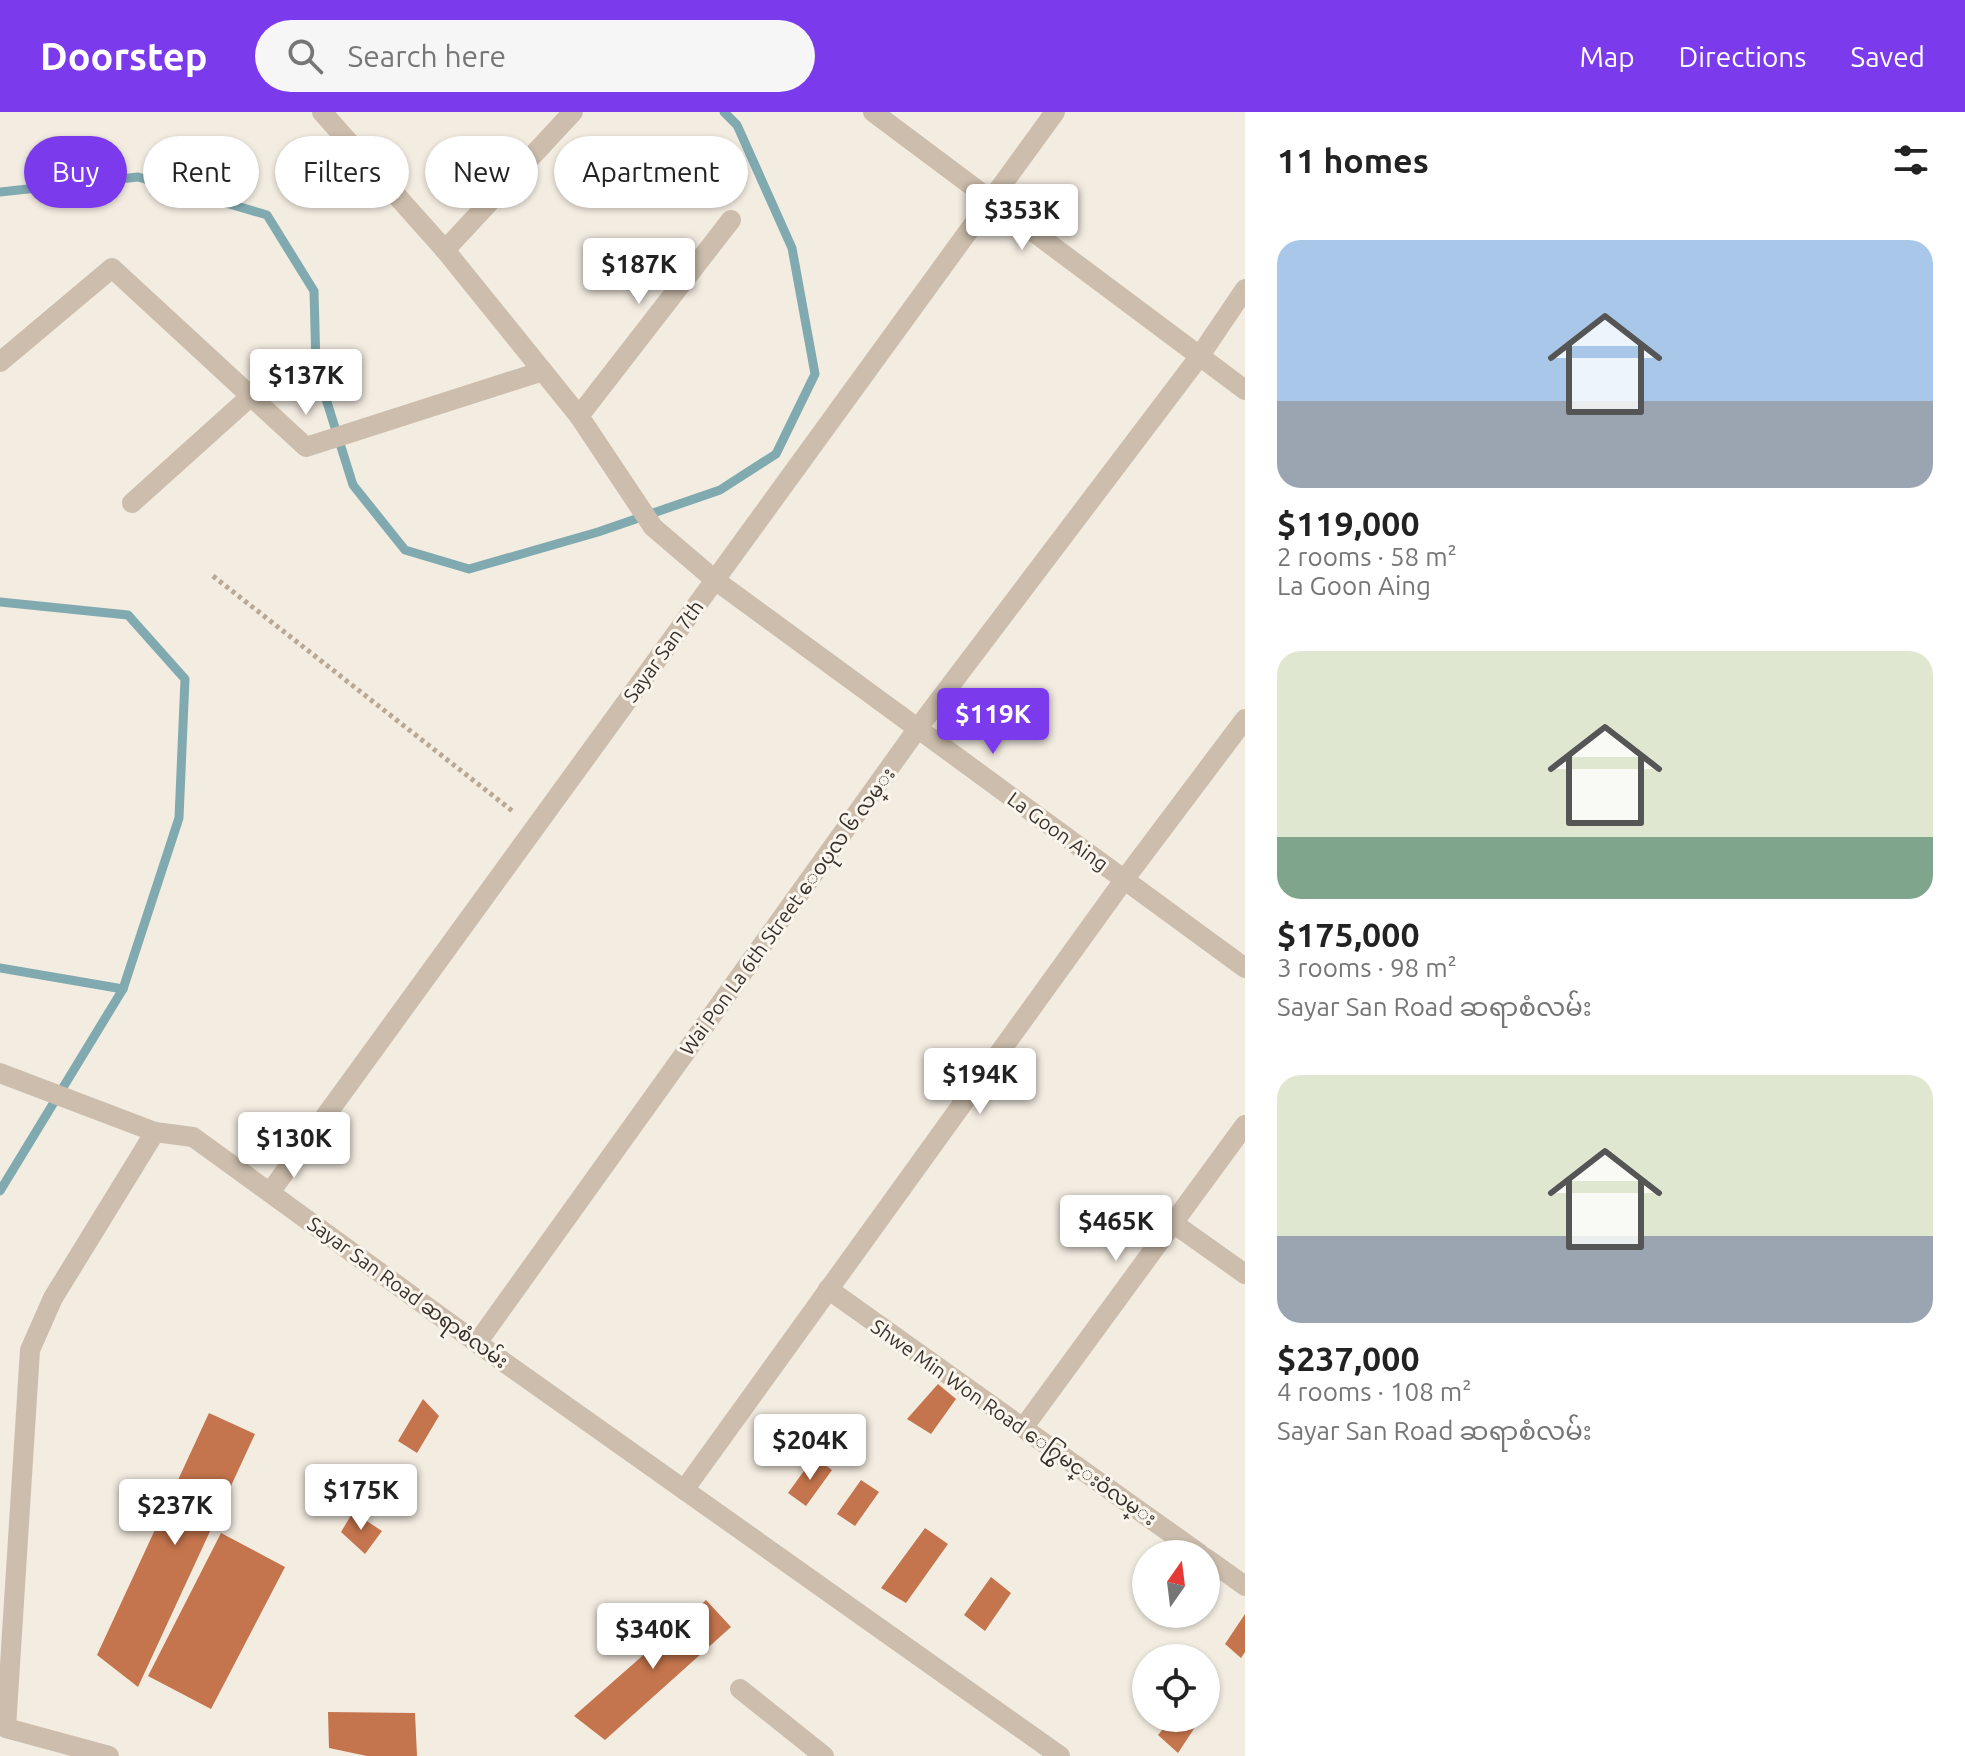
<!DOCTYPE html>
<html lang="en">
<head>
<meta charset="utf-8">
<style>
  body { margin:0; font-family:Ubuntu,"Noto Sans Myanmar",sans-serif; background:#f6f6f6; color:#222; height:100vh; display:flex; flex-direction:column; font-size:30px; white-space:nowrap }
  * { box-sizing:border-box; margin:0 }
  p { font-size:26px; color:#767676 }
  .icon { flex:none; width:44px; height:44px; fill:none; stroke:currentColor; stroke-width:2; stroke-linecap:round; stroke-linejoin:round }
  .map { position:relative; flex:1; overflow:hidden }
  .details { display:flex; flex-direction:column; background:#fff; width:720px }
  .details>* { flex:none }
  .hud { position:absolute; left:24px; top:24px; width:760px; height:72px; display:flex; gap:16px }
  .needle { width:52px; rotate:14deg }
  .buttons { position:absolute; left:1132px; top:1428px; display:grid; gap:16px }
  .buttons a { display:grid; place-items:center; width:88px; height:88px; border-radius:50%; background:#fff; box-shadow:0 2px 6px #0004; font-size:40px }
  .price { position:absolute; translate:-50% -68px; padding:0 18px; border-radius:8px; background:#fff; color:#222; font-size:26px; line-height:52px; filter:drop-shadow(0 2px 4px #0008) }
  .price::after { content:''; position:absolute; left:50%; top:48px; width:24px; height:18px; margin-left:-12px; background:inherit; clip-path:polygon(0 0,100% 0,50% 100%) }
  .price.current { background:#7c3aed; color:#fff }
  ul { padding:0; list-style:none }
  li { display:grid; align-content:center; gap:16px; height:424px; padding:0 32px }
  li span { display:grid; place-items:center; height:248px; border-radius:24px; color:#555 }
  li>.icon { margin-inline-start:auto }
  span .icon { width:144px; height:144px; fill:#fffc; stroke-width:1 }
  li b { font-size:34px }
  h2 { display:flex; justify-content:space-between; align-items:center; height:96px; padding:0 32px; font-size:34px }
  .chip { padding:0 28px; border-radius:36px; background:#fff; box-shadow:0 2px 6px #0004; font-size:28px; line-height:72px }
  .chip.current { background:#7c3aed; color:#fff }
  header { display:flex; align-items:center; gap:48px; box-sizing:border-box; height:112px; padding:0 40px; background:#7c3aed; color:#fff }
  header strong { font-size:38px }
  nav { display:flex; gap:44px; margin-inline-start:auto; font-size:28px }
  .search { width:560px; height:72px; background:#f6f6f6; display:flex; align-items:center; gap:20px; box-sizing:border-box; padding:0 28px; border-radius:44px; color:#767676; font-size:30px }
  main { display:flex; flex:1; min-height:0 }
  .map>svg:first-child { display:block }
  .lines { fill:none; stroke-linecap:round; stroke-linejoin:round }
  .stream { stroke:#80aab0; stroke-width:9 }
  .building { fill:#c5754d }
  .path { stroke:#b8a896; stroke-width:5; stroke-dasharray:4 4; stroke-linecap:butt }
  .minor { stroke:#ccbdac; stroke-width:20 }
  .labels { text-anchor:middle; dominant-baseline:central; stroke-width:6; stroke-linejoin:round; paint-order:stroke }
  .street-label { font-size:20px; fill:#3a312b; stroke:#faf6ed }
</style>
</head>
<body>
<header>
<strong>Doorstep</strong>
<div class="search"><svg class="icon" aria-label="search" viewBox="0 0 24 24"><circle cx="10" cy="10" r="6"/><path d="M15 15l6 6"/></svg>Search here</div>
<nav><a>Map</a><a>Directions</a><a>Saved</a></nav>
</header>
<main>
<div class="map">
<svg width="1245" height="1644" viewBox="0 0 1245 1644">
  <rect width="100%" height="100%" fill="#f3ece1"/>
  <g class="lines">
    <!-- stream -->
    <g class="stream">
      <polyline points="0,80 138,65 267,103 314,179 316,255 353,373 405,438 469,457 598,420 720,378 776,342 815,262 792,136 737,13 724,0"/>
      <polyline points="0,490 128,503 185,567 179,706 123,877 0,1079"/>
      <polyline points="0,856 123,877"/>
    </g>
  </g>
  <!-- building -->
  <g class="building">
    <polygon points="938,1272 956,1287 931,1322 907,1307"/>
    <polygon points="423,1287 439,1304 417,1341 398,1329"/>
    <polygon points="209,1301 255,1322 138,1575 97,1543"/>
    <polygon points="814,1345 832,1358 806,1394 788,1381"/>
    <polygon points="861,1368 879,1380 855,1414 837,1402"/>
    <polygon points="353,1400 382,1419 365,1442 341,1420"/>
    <polygon points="925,1416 948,1432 906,1491 881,1476"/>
    <polygon points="221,1421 285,1455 211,1597 148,1564"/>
    <polygon points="991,1465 1011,1481 985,1519 964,1503"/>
    <polygon points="706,1488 731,1515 605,1628 574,1604"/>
    <polygon points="1245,1502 1245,1540 1241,1546 1225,1532"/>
    <polygon points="328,1600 415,1601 417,1644 367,1644 329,1636"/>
    <polygon points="1172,1606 1201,1606 1178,1641 1158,1623"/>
  </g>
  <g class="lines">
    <!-- path -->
    <polyline class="path" points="213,464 515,701"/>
    <!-- minor -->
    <g class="minor">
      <polyline points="322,0 445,138 579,304 653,415 715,468 1245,856"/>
      <polyline points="873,0 1245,278"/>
      <polyline points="445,138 573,0"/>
      <polyline points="0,250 112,156 306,335 543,259"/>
      <polyline points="579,304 731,108"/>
      <polyline points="132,391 251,284"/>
      <polyline points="0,961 155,1020"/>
      <polyline points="271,1079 1055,0"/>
      <polyline points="1173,1111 1245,1162"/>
      <polyline points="828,1177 1200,1442"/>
      <polyline points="477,1231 918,616 1199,245 1245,177"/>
      <polyline points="1023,1316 1245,1013"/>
      <polyline points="684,1378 1124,768 1245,607"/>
      <polyline points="1206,1446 1245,1474"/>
      <polyline points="740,1577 824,1644"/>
      <polyline points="109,1644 6,1616 30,1238 53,1186 155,1020 193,1025 477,1231 1060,1644"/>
    </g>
  </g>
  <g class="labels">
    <!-- street labels -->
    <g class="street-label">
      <text transform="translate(663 539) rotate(-54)">Sayar San 7th</text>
      <text transform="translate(1058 719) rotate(36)">La Goon Aing</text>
      <text transform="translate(787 799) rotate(-54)">Wai Pon La 6th Street ေဝပုလ ၆ လမ္း</text>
      <text transform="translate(408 1180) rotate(36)">Sayar San Road ဆရာစံလမ်း</text>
      <text transform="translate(1014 1310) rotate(35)">Shwe Min Won Road ေ၇ြွမင္းဝံလမ္း</text>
    </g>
  </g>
</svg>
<div class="buttons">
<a><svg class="needle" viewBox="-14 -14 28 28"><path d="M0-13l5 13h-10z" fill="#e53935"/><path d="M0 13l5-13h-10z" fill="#767676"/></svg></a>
<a><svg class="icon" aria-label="locate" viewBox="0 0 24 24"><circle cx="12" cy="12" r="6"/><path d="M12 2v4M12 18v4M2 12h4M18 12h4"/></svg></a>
</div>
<b class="price" style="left:1022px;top:140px">$353K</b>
<b class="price" style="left:639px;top:194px">$187K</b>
<b class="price" style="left:306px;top:305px">$137K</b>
<b class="price current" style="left:993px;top:644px">$119K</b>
<b class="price" style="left:980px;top:1004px">$194K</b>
<b class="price" style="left:294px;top:1068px">$130K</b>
<b class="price" style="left:1116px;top:1151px">$465K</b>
<b class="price" style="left:810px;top:1370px">$204K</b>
<b class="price" style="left:361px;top:1420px">$175K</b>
<b class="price" style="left:175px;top:1435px">$237K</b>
<b class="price" style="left:653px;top:1559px">$340K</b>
<div class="hud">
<a class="chip current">Buy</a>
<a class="chip">Rent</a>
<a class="chip">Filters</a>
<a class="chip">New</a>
<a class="chip">Apartment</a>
</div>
</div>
<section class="details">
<h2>11 homes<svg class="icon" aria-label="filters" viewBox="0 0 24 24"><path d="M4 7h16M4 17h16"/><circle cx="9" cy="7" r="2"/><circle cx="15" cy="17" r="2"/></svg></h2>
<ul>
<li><span style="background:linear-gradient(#a9c7e8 65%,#9aa5b1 0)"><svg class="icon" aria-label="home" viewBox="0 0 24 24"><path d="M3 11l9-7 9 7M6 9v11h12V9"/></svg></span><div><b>$119,000</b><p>2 rooms · 58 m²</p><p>La Goon Aing</p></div></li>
<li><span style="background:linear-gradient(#dfe7d0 75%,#7fa58c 0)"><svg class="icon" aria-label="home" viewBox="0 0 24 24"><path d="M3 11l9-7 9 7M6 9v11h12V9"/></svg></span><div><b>$175,000</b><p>3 rooms · 98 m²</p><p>Sayar San Road ဆရာစံလမ်း</p></div></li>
<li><span style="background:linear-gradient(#dfe7d0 65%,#9aa5b1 0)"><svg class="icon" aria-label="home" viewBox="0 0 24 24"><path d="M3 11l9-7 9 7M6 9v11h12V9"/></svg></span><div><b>$237,000</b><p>4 rooms · 108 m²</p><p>Sayar San Road ဆရာစံလမ်း</p></div></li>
</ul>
</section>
</main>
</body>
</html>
